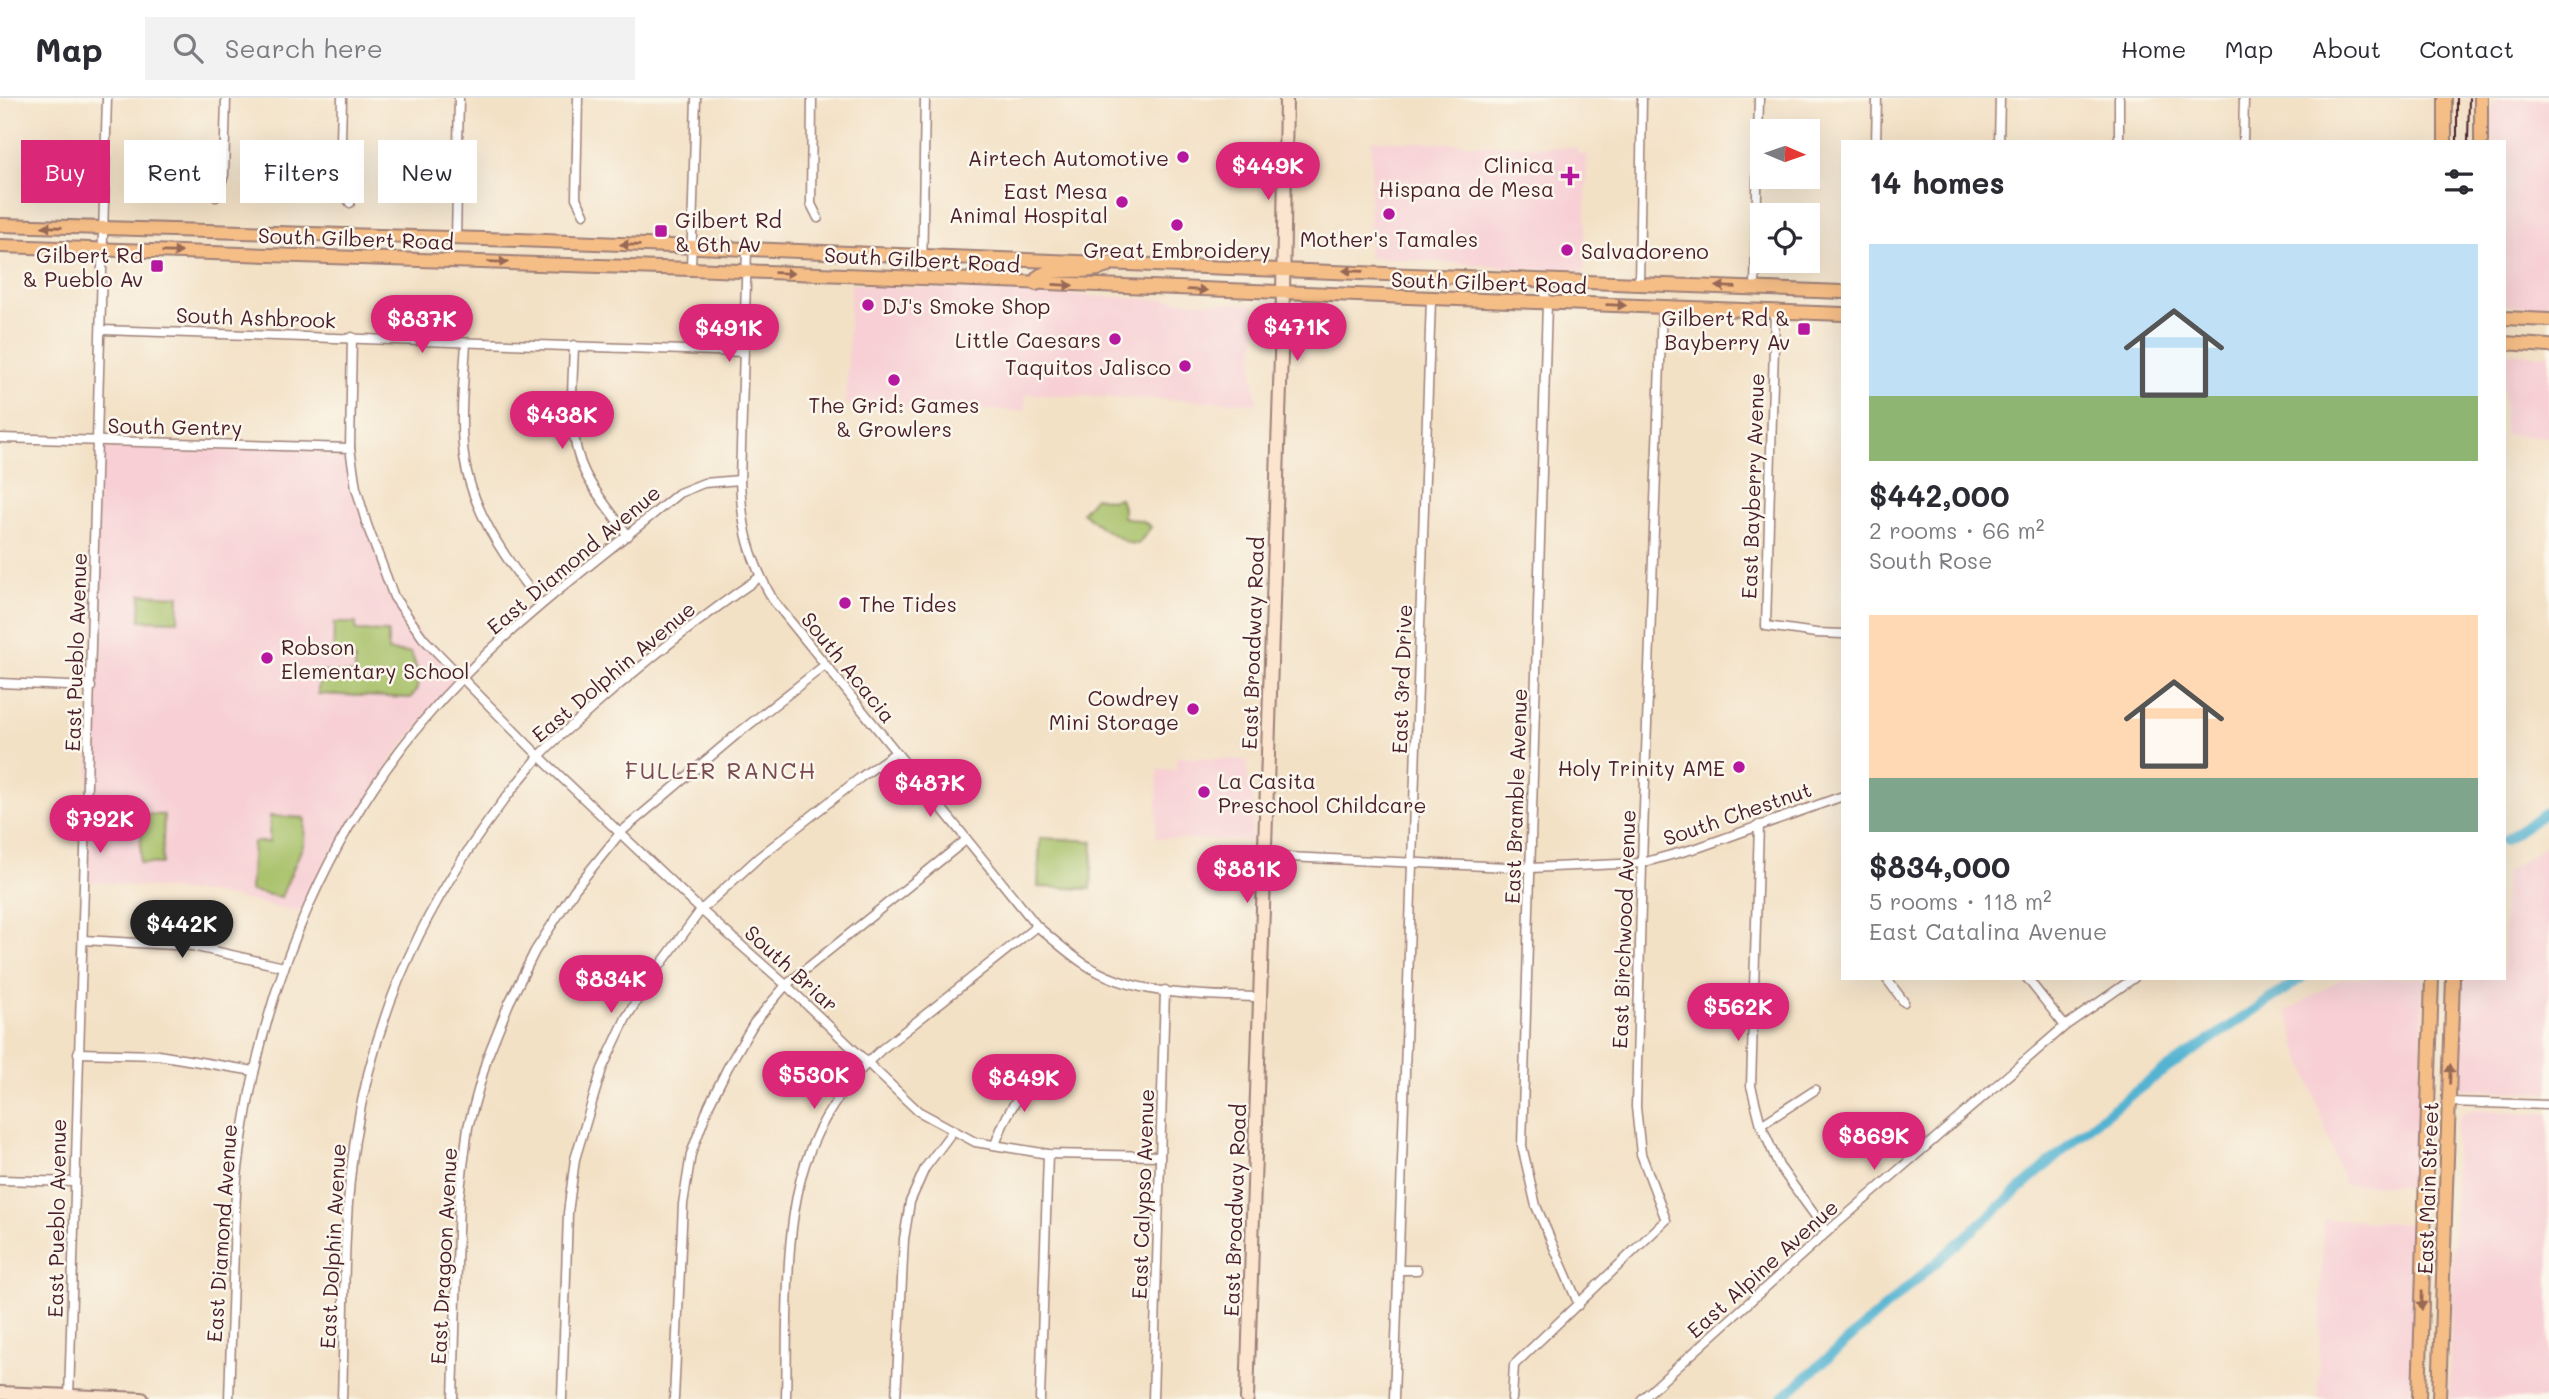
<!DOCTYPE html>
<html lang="en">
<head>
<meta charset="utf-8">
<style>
  body { margin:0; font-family:Mali,sans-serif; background:#f2f2f3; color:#2b2b33; height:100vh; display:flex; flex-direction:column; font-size:26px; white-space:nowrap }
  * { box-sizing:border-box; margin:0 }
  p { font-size:23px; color:#7c7c81 }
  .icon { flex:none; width:38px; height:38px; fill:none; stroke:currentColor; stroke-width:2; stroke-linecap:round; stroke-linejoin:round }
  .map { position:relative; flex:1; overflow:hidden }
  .side { position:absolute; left:1841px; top:42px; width:665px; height:840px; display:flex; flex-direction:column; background:#fff; border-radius:0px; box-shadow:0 7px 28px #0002 }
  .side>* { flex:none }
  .top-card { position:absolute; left:21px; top:42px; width:665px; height:63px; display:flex; gap:14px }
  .needle { width:46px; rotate:92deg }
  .tools { position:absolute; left:1750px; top:21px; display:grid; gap:14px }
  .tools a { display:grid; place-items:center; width:70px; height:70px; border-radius:0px; background:#fff; box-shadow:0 7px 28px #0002; font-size:35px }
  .price { position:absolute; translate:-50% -60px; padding:0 16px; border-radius:24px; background:#db2777; color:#fff; font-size:23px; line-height:46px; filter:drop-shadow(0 2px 4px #0008) }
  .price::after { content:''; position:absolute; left:50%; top:42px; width:21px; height:16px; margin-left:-10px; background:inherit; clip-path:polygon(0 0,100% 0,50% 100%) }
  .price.selected { background:#222; color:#fff }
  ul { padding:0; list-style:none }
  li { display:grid; align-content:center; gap:14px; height:371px; padding:0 28px }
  li span { display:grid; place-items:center; height:217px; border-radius:0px; color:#555 }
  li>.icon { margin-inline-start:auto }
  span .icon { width:126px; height:126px; fill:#fffc; stroke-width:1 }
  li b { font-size:30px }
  h2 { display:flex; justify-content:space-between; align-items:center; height:84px; padding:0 28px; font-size:30px }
  .tag { padding:0 24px; border-radius:0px; background:#fff; box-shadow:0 7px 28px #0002; font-size:24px; line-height:63px }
  .tag.selected { background:#db2777; color:#fff }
  header { display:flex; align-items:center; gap:42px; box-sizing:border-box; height:98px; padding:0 35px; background:#fff; border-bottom:2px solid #e1e1e2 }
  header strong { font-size:33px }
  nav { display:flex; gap:38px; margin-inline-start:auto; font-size:24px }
  .search { width:490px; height:63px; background:#f2f2f3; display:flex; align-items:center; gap:18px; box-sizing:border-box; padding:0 24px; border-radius:0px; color:#7c7c81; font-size:26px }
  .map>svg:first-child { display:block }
  .built { fill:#f7cfd4 }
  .green { fill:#a6c066; stroke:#787048; stroke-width:2 }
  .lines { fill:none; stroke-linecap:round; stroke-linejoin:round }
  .canal { stroke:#52b3d1; stroke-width:10 }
  .street-casing { stroke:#9e8078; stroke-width:11 }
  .secondary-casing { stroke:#9e8078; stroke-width:16 }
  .primary-casing { stroke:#9e8078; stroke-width:16 }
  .street { stroke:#fff; stroke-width:8 }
  .secondary { stroke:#fbe5cf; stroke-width:12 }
  .primary { stroke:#f6be87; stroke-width:12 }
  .tram { stroke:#4a1f2b; stroke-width:2 }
  .oneway { fill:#976754 }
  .poi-dot { fill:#b5179e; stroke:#fbf7ec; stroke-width:2.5 }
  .labels { text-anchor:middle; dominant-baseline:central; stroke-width:5; stroke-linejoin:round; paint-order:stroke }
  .poi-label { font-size:21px; fill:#4a1f2b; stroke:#fbf7ec; text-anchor:end }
  .street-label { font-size:21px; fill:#4a1f2b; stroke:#fbf7ec }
  .neighbourhood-label { font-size:23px; letter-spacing:2px; fill:#794a50; stroke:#fbf7ec }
</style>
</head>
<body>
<header>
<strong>Map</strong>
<div class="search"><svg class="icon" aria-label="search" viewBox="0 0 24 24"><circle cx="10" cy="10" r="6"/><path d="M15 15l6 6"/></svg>Search here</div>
<nav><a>Home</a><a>Map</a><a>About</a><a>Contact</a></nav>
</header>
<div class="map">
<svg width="2549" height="1301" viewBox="0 0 2549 1301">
  <rect width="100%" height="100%" fill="#fbf7ec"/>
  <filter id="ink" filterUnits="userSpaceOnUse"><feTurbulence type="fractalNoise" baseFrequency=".0143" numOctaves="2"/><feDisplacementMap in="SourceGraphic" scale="14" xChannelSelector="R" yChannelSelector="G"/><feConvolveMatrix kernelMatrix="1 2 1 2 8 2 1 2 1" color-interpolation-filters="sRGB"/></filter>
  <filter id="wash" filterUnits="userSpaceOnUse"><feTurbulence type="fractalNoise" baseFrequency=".00686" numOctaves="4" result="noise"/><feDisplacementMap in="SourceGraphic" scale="28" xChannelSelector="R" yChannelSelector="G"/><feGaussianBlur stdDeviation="1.57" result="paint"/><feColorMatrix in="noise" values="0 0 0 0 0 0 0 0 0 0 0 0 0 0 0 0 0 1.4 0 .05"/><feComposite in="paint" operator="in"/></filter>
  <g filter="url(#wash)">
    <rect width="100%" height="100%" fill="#f3e1c6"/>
    <!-- built -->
    <g class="built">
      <polygon points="2496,0 2549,0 2549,211 2504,207 2504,44 2492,44 2492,7 2496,4"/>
      <polygon points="1372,42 1577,50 1578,56 1587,56 1584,175 1368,159"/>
      <polygon points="851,186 1252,206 1259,211 1261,217 1254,250 1253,278 1257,305 1026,296 1025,313 846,307"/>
      <polygon points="2504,255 2549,257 2549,339 2504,337"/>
      <polygon points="99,344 350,350 356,390 394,499 423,540 462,580 395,656 304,815 216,796 85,783"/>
      <polygon points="1176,659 1247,662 1248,685 1253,703 1251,743 1156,740 1158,671 1176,672"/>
      <polygon points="2549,746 2549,995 2460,991 2463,880 2504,880 2504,775"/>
      <polygon points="2343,880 2424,880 2418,1089 2344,1086 2286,914"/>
      <polygon points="2470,1012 2549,1016 2549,1301 2449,1301 2456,1030 2460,1016"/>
      <polygon points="2323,1121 2416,1126 2411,1301 2318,1301"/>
    </g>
    <!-- green -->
    <g class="green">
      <polygon points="1095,399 1109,402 1120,400 1123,410 1123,419 1143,423 1151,429 1138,446 1128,445 1102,430 1082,414"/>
      <polygon points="141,496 179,498 178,523 140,522"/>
      <path d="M334 525H356V533L388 534V553L411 555C417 569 424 589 410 600L318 596 319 574 355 576V562L333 561Z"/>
      <polygon points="142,716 164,717 162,766 140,765"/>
      <polygon points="270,718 305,720 304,745 281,799 250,793 253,744 269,744"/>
      <polygon points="1040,740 1093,743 1091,791 1038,789"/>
    </g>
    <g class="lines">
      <!-- canal -->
      <g class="canal">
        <polyline points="2504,743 2549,712"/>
        <polyline points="1781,1301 2098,1022 2159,976 2302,880"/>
      </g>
    </g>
  </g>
  <g filter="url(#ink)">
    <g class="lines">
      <!-- street casing -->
      <g class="street-casing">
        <g id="street">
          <polyline points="342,0 340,88 350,105"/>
          <polyline points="578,0 576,100 584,116"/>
          <polyline points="812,0 811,106 818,120"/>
          <polyline points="1876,44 1877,0"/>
          <polyline points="1999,44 2000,0"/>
          <polyline points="2119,44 2119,0"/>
          <polyline points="2243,44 2244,0"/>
          <polyline points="216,99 224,77 226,0"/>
          <polyline points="456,140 459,0"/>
          <path d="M747 151 740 382C742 430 749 460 773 502L1037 828C1052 841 1067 854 1083 865 1133 899 1202 897 1260 899"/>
          <polyline points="691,171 696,0"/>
          <polyline points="922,180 925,0"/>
          <polyline points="1542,181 1547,205 1522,1048 1536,1108 1579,1207"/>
          <polyline points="1639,186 1642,0"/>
          <polyline points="1755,190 1759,0"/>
          <polyline points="1775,214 1766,528 1816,535 1843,536"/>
          <polyline points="102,232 744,254"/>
          <polyline points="352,239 350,350 356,390 367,427 394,499 423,540 462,580 539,658 701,812 786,887 918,1013 975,1044 1048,1056 1160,1058"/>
          <path d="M466 245C464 279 460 314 463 348 467 407 505 461 541 506"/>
          <path d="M574 247C573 288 566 336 585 375 596 397 614 417 628 438"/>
          <polyline points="0,340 350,350"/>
          <polyline points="0,585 91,589"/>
          <polyline points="1759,727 1751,988 1761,1027 1779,1068 1827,1134"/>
          <polyline points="1265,758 1530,770 1642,765 1700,749 1843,698"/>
          <polyline points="83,842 192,848 284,869"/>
          <polyline points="1886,880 1904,904"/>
          <polyline points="2027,880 2065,928"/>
          <polyline points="78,955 158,957 254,973"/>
          <polyline points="2449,1004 2549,1007"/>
          <polyline points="1761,1027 1815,992"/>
          <path d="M995 1047C1005 1018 1016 1000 1037 976"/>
          <polyline points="0,1082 75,1084"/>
          <polyline points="1399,1172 1417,1172"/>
          <polyline points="69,1301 107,0"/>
          <path d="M229 1301C231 1251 232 1201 234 1151 235 1125 235 1097 238 1071 259 888 333 711 463 579 529 511 606 456 679 395L704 385 740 382"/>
          <path d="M342 1301C345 1215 342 1127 355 1042 377 894 442 773 538 660 552 643 572 628 589 613 643 565 700 520 760 479"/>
          <polyline points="453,1301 459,1100 468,1029 487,960 509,905 535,853 575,791 621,734 736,637 825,567"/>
          <polyline points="562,1301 568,1115 575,1061 602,971 626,920 653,877 701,812 758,760 861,679 895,655"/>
          <polyline points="674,1301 683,1106 691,1056 709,1007 728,969 754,925 786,887 966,742"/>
          <path d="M786 1301C788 1227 783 1136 805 1066 819 1022 848 981 882 951L1037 828"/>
          <polyline points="896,1301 904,1141 910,1104 925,1070 952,1034"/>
          <polyline points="1040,1301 1048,1056"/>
          <polyline points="1153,1301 1165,892"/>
          <polyline points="1394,1301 1431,201"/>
          <polyline points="1512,1301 1514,1267 1666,1122 1641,1056 1636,1009 1642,765 1662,209"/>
          <polyline points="1642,1301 1827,1134 2065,928 2134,880"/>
        </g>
      </g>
      <!-- secondary casing -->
      <g class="secondary-casing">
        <g id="secondary">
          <polyline points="0,1295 142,1301"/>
          <polyline points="1247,1301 1283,196 1286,0"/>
        </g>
      </g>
      <!-- primary casing -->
      <g class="primary-casing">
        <g id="primary">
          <polyline points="2445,44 2445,0"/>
          <polyline points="2481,44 2481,0"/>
          <path d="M0 127C173 133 346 136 519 142 960 158 1401 177 1843 194"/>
          <polyline points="0,148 691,171 1843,216"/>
          <polyline points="972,179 1003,172 1009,162"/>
          <path d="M1036 186 1038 179C1053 167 1086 178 1107 168"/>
          <polyline points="2504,220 2549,222"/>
          <polyline points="2504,245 2549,248"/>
          <polyline points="2419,1301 2432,880"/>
          <polyline points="2439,1301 2453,880"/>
        </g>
      </g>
      <!-- street -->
      <use href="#street" class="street"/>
      <!-- secondary -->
      <use href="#secondary" class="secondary"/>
      <!-- primary -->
      <use href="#primary" class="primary"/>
      <!-- tram -->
      <g class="tram">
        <polyline points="2457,0 2457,44"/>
        <polyline points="2468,44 2469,0"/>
      </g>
    </g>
    <!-- one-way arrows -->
    <defs><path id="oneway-solid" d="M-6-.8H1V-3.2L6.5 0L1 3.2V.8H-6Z" transform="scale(1.75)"/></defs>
    <g class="oneway">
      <use href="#oneway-solid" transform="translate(52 129) rotate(-178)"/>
      <use href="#oneway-solid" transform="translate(630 147) rotate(-178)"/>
      <use href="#oneway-solid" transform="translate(172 154) rotate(1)"/>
      <use href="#oneway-solid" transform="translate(498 164) rotate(2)"/>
      <use href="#oneway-solid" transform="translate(1353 173) rotate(-178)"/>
      <use href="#oneway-solid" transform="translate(784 175) rotate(2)"/>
      <use href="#oneway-solid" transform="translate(1063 187) rotate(3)"/>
      <use href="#oneway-solid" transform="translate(1726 189) rotate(-178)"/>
      <use href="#oneway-solid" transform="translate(1197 192) rotate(2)"/>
      <use href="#oneway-solid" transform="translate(1616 207) rotate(2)"/>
      <use href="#oneway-solid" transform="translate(2450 976) rotate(-88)"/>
      <use href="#oneway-solid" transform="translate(2422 1202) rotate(91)"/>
    </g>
  </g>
  <!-- markers -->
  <g class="poi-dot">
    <circle cx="1183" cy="59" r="7"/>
    <path d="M1566.5 67.5h7v7h7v7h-7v7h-7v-7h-7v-7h7z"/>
    <circle cx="1122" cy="104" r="7"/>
    <circle cx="1389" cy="116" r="7"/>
    <circle cx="1177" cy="127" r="7"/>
    <rect x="654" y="126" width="14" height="14" rx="3.5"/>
    <circle cx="1567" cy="152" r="7"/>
    <rect x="150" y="161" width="14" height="14" rx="3.5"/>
    <circle cx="868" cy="207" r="7"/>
    <rect x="1797" y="224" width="14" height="14" rx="3.5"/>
    <circle cx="1115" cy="241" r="7"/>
    <circle cx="1185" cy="268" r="7"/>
    <circle cx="894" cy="282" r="7"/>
    <circle cx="845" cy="505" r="7"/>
    <circle cx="267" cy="560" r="7"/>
    <circle cx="1193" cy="611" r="7"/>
    <circle cx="1739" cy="669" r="7"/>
    <circle cx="1204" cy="694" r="7"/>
  </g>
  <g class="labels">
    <!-- poi labels -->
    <g class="poi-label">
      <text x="1169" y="59">Airtech Automotive</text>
      <text x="1554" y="66">Clinica<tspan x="1554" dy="24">Hispana de Mesa</tspan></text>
      <text x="1108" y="92">East Mesa<tspan x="1108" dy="24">Animal Hospital</tspan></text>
      <text x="675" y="121" text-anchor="start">Gilbert Rd<tspan x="675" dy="24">&amp; 6th Av</tspan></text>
      <text x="1389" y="140" text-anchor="middle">Mother's Tamales</text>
      <text x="1177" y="151" text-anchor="middle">Great Embroidery</text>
      <text x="1581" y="152" text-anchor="start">Salvadoreno</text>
      <text x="143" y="156">Gilbert Rd<tspan x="143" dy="24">&amp; Pueblo Av</tspan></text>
      <text x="882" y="207" text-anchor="start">DJ's Smoke Shop</text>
      <text x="1790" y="219">Gilbert Rd &amp;<tspan x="1790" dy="24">Bayberry Av</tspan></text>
      <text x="1101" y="241">Little Caesars</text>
      <text x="1171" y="268">Taquitos Jalisco</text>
      <text x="894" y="306" text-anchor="middle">The Grid: Games<tspan x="894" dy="24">&amp; Growlers</tspan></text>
      <text x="859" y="505" text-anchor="start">The Tides</text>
      <text x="281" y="548" text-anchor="start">Robson<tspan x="281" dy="24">Elementary School</tspan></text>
      <text x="1179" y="599">Cowdrey<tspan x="1179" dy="24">Mini Storage</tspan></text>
      <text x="1725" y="669">Holy Trinity AME</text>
      <text x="1218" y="682" text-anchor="start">La Casita<tspan x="1218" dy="24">Preschool Childcare</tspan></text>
    </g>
    <!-- street labels -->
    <g class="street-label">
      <text transform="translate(356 140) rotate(2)">South Gilbert Road</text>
      <text transform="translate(922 161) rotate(3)">South Gilbert Road</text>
      <text transform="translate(1489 184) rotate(2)">South Gilbert Road</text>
      <text transform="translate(256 219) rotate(2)">South Ashbrook</text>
      <text transform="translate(175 328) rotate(1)">South Gentry</text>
      <text transform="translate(1752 388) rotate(-88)">East Bayberry Avenue</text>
      <text transform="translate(573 461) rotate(-40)">East Diamond Avenue</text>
      <text transform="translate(1252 545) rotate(-88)">East Broadway Road</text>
      <text transform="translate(75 554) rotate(-88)">East Pueblo Avenue</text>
      <text transform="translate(849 569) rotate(51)">South Acacia</text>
      <text transform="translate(613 573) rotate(-40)">East Dolphin Avenue</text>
      <text transform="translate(1401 581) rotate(-88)">East 3rd Drive</text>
      <text transform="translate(1515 698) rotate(-88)">East Bramble Avenue</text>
      <text transform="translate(1737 715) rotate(-19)">South Chestnut</text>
      <text transform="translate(1623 831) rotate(-88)">East Birchwood Avenue</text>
      <text transform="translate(792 870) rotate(42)">South Briar</text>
      <text transform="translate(2427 1090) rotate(-88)">East Main Street</text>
      <text transform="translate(1142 1096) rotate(-88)">East Calypso Avenue</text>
      <text transform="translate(1234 1112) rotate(-88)">East Broadway Road</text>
      <text transform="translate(56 1120) rotate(-89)">East Pueblo Avenue</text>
      <text transform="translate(221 1135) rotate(-86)">East Diamond Avenue</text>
      <text transform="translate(332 1148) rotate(-87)">East Dolphin Avenue</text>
      <text transform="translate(443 1158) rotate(-87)">East Dragoon Avenue</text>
      <text transform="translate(1762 1170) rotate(-42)">East Alpine Avenue</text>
    </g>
    <!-- neighbourhood labels -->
    <g class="neighbourhood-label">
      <text x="721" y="672">FULLER RANCH</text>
    </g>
  </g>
</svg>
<div class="tools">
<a><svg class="needle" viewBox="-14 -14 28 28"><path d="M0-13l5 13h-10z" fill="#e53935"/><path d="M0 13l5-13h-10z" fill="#7c7c81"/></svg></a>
<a><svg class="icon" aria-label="locate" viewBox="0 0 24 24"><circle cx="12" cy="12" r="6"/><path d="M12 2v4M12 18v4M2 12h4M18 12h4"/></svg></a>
</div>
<b class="price" style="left:1268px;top:104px">$449K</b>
<b class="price" style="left:422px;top:257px">$837K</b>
<b class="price" style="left:1297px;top:265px">$471K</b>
<b class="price" style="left:729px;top:266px">$491K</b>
<b class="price" style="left:562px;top:353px">$438K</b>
<b class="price" style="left:930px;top:721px">$487K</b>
<b class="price" style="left:100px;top:757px">$792K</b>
<b class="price" style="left:1247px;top:807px">$881K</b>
<b class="price selected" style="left:182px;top:862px">$442K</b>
<b class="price" style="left:611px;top:917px">$834K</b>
<b class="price" style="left:1738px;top:945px">$562K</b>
<b class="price" style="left:814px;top:1013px">$530K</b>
<b class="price" style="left:1024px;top:1016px">$849K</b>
<b class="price" style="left:1874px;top:1074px">$869K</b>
<div class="top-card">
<a class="tag selected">Buy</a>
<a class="tag">Rent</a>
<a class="tag">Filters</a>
<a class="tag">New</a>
</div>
<section class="side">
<h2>14 homes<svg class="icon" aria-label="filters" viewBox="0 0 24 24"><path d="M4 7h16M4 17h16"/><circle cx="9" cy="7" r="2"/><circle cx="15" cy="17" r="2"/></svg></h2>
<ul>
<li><span style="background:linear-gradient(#bfe0f5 70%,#8fb573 0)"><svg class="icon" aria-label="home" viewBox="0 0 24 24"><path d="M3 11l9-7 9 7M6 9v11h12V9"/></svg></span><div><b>$442,000</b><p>2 rooms · 66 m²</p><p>South Rose</p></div></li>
<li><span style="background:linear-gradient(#ffd9b3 75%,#7fa58c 0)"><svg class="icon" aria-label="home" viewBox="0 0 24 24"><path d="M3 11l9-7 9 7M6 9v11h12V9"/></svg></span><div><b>$834,000</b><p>5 rooms · 118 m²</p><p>East Catalina Avenue</p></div></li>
</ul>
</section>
</div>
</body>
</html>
